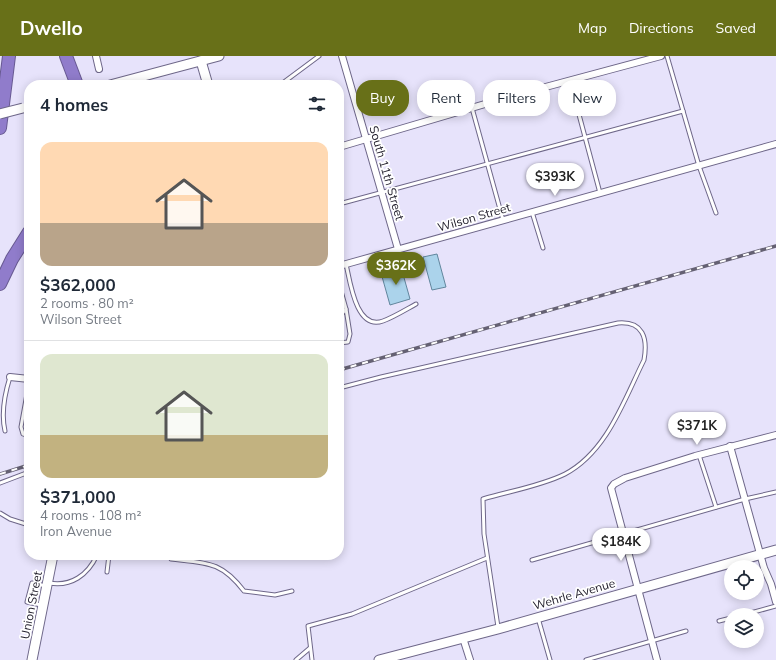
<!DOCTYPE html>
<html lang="en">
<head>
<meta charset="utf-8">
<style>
  body { margin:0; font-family:Mulish,sans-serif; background:#f2f2f3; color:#1f2937; height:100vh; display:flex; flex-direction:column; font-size:15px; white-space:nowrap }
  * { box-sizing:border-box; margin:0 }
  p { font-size:13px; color:#747a83 }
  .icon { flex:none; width:22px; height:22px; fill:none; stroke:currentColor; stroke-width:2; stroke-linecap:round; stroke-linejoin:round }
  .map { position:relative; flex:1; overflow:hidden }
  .drawer { position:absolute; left:24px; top:24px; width:320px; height:480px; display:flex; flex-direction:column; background:#fff; border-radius:16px; box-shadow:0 2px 10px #0003 }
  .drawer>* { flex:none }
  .hud { position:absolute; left:356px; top:24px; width:360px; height:36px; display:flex; gap:8px }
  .controls { position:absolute; left:724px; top:504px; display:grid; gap:8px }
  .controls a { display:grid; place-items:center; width:40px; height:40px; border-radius:50%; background:#fff; box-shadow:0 2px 10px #0003; font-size:20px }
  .price { position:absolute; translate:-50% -34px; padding:0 9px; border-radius:14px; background:#fff; color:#222; font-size:13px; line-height:26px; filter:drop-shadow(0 1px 2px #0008) }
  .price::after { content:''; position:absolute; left:50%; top:24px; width:12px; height:9px; margin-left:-6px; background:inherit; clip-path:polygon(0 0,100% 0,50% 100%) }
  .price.active { background:#687018; color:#fff }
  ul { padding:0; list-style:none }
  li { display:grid; align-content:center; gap:8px; height:212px; padding:0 16px }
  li+li { border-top:1px solid #e0e1e3 }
  li span { display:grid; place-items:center; height:124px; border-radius:12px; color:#555 }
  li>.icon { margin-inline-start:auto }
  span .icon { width:72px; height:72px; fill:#fffc; stroke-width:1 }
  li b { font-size:17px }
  h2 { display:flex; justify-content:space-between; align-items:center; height:48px; padding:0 16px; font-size:17px }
  .tag { padding:0 14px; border-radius:16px; background:#fff; box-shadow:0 2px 10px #0003; font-size:14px; line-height:36px }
  .tag.active { background:#687018; color:#fff }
  header { display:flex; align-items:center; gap:24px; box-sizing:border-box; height:56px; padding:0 20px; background:#687018; color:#fff }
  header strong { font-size:19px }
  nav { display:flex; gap:22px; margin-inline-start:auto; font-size:14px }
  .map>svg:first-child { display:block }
  .building { fill:#abd3eb; stroke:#61869d }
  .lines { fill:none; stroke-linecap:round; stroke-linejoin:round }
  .lane-casing { stroke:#6e6789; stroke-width:5 }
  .street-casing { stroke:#6e6789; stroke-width:8 }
  .secondary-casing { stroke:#6e6789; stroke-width:11 }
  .highway-casing { stroke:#685a92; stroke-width:14 }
  .lane { stroke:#fff; stroke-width:3 }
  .street { stroke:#fff; stroke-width:6 }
  .secondary { stroke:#fff; stroke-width:9 }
  .highway { stroke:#907ccb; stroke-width:12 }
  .rail-casing { stroke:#656173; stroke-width:3.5 }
  .rail { stroke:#fff; stroke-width:2; stroke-dasharray:6; stroke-linecap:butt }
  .secondary-bridge-casing { stroke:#6e6789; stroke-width:11; stroke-linecap:butt }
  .secondary-bridge { stroke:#fff; stroke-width:9 }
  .labels { text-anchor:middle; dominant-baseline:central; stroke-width:3.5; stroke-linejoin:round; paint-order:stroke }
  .street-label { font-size:12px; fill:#1d1a28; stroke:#fff }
</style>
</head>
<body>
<header>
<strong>Dwello</strong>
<nav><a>Map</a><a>Directions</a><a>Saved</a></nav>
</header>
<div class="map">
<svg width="776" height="604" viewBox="0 0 776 604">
  <rect width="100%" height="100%" fill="#e7e3fb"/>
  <!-- building -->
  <g class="building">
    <polygon points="437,198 446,231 432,234 423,201"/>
    <polygon points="401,211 410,243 390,249 381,217"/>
  </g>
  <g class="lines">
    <!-- lane casing -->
    <g class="lane-casing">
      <g id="lane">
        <polyline points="667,0 699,110 716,157"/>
        <polyline points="570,25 600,137"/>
        <polyline points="280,29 319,0"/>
        <polyline points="472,52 503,164"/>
        <polyline points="339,148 683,55"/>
        <polyline points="532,156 543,192"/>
        <path d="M346 208C350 225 356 275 383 265 394 261 405 254 416 248"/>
        <polyline points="339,225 341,235 339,239"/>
        <polyline points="341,235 346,253"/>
        <polyline points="339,261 346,253 350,278 348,286 339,287"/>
        <polyline points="27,286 29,286"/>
        <polyline points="29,327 21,371 23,378 29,380"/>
        <path d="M339 332 381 321 618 267C643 265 648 282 644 304 624 344 607 396 565 418 541 430 510 435 483 443L484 478 498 571"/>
        <path d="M5 375C1 358 5 337 10 321"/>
        <polyline points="699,399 716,451"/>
        <polyline points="0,427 29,416"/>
        <polyline points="0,457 10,463 29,469"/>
        <path d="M168 499 171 503C207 507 221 505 244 535L275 539 292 535"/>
        <polyline points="532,504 745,443 776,436"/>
        <polyline points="107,516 109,499"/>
        <path d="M49 527C71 531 88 519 97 499"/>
        <polyline points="41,549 27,546 32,527 46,530"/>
        <polyline points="743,559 776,550"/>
        <polyline points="538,562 550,604"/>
        <polyline points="719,565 731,562"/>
        <polyline points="296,604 310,592"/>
        <polyline points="312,604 308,570 352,558 487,502"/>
        <polyline points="586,604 686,575"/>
      </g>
    </g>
    <!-- street casing -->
    <g class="street-casing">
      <g id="street">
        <polyline points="96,0 99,13"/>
        <polyline points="342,0 398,193"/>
        <polyline points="339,91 512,40 661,0"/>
        <polyline points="339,210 776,88"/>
        <polyline points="10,321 29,323"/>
        <polyline points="730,390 764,512 771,528 776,546"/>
        <polyline points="463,582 470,604"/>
        <polyline points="657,604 611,432 614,428 625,422 695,400 776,379"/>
      </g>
    </g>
    <!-- secondary casing -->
    <g class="secondary-casing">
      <g id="secondary">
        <polyline points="201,5 208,29"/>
        <polyline points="110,29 219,0"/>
        <polyline points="32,604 53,499"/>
        <polyline points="379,604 498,573 776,494"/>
      </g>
    </g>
    <!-- highway casing -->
    <g class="highway-casing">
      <g id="highway">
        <polyline points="66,0 77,29"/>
        <polyline points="0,72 9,0"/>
        <polyline points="0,228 12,203 29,176"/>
      </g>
    </g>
    <!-- lane -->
    <use href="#lane" class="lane"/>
    <!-- street -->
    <use href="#street" class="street"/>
    <!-- secondary -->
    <use href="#secondary" class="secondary"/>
    <!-- highway -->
    <use href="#highway" class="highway"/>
    <!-- rail casing -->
    <g class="rail-casing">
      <g id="rail">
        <polyline points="339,314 776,190"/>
        <polyline points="0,418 29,409"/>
      </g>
    </g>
    <!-- rail -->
    <use href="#rail" class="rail"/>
    <!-- secondary-bridge casing -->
    <g class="secondary-bridge-casing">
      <polyline id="secondary-bridge" points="0,58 23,52"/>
    </g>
    <!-- secondary-bridge -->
    <use href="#secondary-bridge" class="secondary-bridge"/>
  </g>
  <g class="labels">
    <!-- street labels -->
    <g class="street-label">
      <text transform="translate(387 117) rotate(74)">South 11th Street</text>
      <text transform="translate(474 161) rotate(-16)">Wilson Street</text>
      <text transform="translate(574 538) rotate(-16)">Wehrle Avenue</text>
      <text transform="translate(31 549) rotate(-79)">Union Street</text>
    </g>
  </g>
</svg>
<div class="controls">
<a><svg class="icon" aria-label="locate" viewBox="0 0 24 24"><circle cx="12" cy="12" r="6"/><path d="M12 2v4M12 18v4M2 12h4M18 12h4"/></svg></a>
<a><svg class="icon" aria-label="layers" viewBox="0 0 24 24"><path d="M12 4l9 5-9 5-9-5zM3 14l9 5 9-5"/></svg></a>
</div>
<b class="price" style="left:555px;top:141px">$393K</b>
<b class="price active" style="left:396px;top:230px">$362K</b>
<b class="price" style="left:697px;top:390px">$371K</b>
<b class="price" style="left:621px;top:506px">$184K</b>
<div class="hud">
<a class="tag active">Buy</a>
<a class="tag">Rent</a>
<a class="tag">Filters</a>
<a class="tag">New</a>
</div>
<section class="drawer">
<h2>4 homes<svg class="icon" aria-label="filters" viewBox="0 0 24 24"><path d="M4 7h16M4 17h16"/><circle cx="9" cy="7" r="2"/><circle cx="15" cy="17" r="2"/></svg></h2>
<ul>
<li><span style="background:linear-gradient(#ffd9b3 65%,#b9a48a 0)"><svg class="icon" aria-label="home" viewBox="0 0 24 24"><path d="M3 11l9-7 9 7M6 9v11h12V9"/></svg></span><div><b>$362,000</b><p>2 rooms · 80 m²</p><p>Wilson Street</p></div></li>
<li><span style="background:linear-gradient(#dfe7d0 65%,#c2b280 0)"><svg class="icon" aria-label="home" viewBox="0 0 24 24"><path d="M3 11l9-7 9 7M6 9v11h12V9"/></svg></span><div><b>$371,000</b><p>4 rooms · 108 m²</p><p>Iron Avenue</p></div></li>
</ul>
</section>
</div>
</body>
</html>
